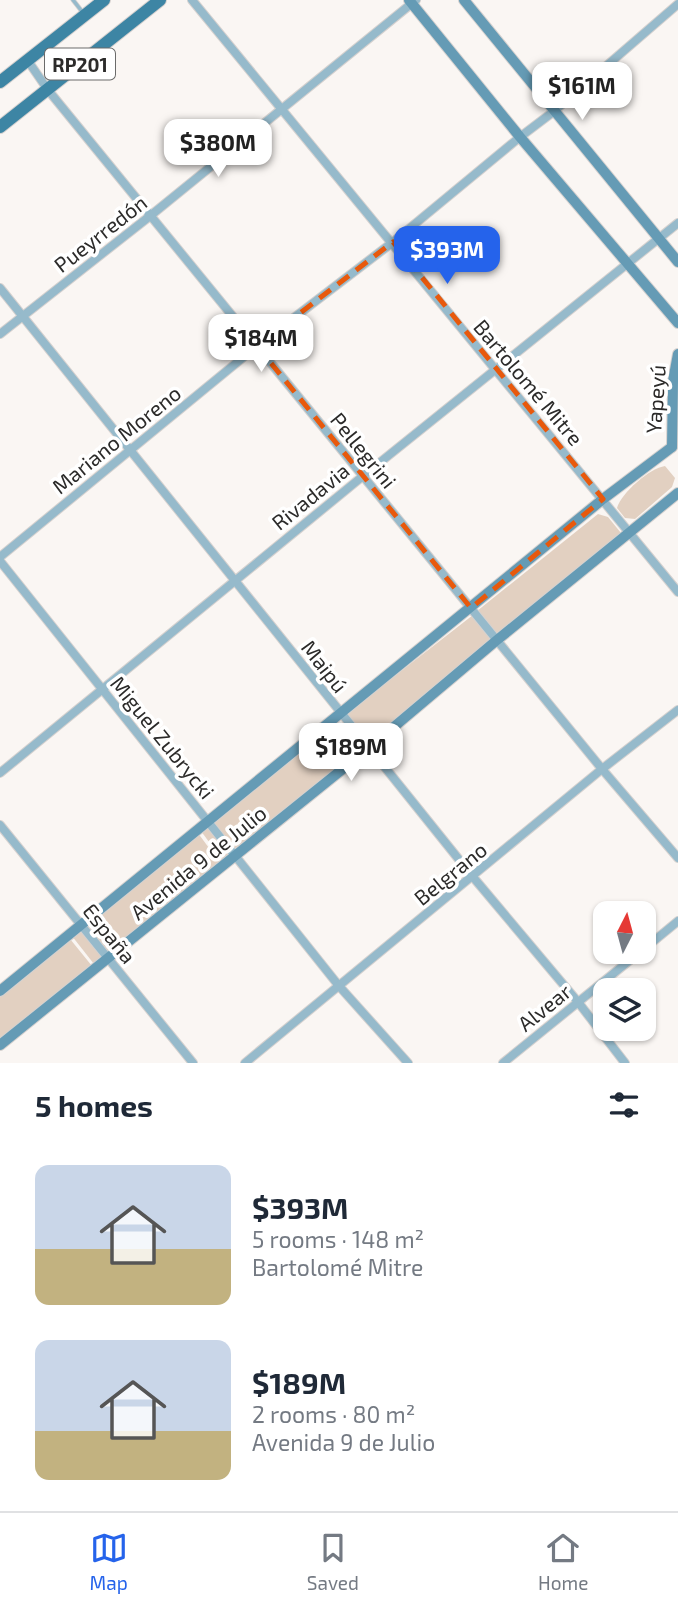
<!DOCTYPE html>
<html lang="en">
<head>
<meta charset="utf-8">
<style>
  body { margin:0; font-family:"Exo 2",sans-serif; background:#f2f2f3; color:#1f2937; height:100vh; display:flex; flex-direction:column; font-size:26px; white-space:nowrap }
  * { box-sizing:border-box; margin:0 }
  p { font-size:23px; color:#747a83 }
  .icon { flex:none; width:38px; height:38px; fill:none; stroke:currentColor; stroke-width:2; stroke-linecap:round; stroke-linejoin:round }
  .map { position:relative; height:1063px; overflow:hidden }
  .panel { display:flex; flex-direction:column; background:#fff; flex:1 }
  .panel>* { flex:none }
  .needle { width:46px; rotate:6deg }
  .fabs { position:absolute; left:593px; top:901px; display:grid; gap:14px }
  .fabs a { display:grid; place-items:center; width:63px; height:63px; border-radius:14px; background:#fff; box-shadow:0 2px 5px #0004; font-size:35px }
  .price { position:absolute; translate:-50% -60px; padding:0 16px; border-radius:14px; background:#fff; color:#222; font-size:23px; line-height:46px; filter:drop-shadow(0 2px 4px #0008) }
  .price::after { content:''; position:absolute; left:50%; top:42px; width:21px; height:16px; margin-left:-10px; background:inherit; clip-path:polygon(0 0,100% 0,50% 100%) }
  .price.current { background:#2563eb; color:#fff }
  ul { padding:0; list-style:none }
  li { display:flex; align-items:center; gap:21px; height:175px; padding:0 35px }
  li span { display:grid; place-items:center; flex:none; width:196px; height:140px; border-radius:14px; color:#555 }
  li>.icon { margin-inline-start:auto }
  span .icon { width:84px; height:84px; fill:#fffc; stroke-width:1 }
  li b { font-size:30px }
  h2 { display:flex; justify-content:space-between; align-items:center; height:84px; padding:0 35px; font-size:30px }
  .tab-bar { display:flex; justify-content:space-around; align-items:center; height:98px; border-top:2px solid #e0e1e3; background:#fff; font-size:19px; color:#747a83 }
  .tab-bar a { display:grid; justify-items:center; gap:4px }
  .tab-bar .current { color:#2563eb }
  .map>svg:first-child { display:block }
  .green { fill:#e2d0c1 }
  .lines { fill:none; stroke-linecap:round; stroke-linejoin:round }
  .lane-casing { stroke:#d5d1cf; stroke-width:5 }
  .street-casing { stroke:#d5d1cf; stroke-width:10 }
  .secondary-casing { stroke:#d5d1cf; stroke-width:12 }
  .primary-casing { stroke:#d5d1cf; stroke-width:14 }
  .lane { stroke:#96bacb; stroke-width:3.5 }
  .street { stroke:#96bacb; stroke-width:8 }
  .secondary { stroke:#659bb5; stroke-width:10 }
  .primary { stroke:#3d85a4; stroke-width:12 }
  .marked { fill:none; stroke:#e8590c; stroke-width:5; stroke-dasharray:14 9; stroke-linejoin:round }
  .labels { text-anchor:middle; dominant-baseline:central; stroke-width:7; stroke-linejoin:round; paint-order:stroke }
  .shield { fill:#fff; stroke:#6b6b6a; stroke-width:2 }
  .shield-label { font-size:19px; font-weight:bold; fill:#2c2b2a }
  .street-label { font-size:21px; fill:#2c2b2a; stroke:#fff }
</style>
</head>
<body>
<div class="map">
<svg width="678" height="1063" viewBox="0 0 678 1063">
  <rect width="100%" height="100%" fill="#faf6f3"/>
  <!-- green -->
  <g class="green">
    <path d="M665 466 675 478 672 487 635 519 625 518 617 508C621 493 650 468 665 466Z"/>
    <polygon points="598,514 608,517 621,533 616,541 499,638 477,611"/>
    <polygon points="473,615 494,642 372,744 346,714"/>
    <polygon points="330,724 356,754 223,861 198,827"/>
    <polygon points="195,829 220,863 94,964 68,931"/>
    <polygon points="66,934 92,966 0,1041 0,987"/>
  </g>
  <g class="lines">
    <!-- lane casing -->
    <g class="lane-casing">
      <polyline id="lane" points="73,0 84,14"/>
    </g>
    <!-- street casing -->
    <g class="street-casing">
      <g id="street">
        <polyline points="192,0 678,592"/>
        <polyline points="28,61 48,90 602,769 678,858"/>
        <polyline points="0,288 473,877 578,1002 625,1063"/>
        <polyline points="0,334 150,216 416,0"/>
        <polyline points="0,557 257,346 393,242 520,137 553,112 678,4"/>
        <polyline points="0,561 339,986 408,1063"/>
        <polyline points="0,773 363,476 678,223"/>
        <polyline points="0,825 193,1063"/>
        <polyline points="644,949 678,921"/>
        <polyline points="245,1063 602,769 678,710"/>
        <polyline points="503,1063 640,952"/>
      </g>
    </g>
    <!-- secondary casing -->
    <g class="secondary-casing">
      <g id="secondary">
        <polyline points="409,0 520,137 678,323"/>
        <polyline points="464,0 678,262"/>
        <polyline points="672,447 673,381 678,354"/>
        <polyline points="0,991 603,499 672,447"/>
        <polyline points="0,1045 370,747 497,640 678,493"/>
      </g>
    </g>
    <!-- primary casing -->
    <g class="primary-casing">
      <g id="primary">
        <polyline points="0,82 104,0"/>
        <polyline points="0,127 160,0"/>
      </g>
    </g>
    <!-- lane -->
    <use href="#lane" class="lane"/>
    <!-- street -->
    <use href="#street" class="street"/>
    <!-- secondary -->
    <use href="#secondary" class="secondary"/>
    <!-- primary -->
    <use href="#primary" class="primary"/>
  </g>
  <!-- marked area -->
  <path class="marked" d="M393 242 603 499 471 608 257 346Z"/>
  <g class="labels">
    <!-- shield labels -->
    <rect class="shield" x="45" y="48.5" width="70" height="31" rx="5"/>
    <g class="shield-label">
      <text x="80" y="64">RP201</text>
    </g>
    <!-- street labels -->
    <g class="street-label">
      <text transform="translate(100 233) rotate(-38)">Pueyrredón</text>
      <text transform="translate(529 382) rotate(50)">Bartolomé Mitre</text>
      <text transform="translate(655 399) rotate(-86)">Yapeyú</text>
      <text transform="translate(116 439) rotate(-39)">Mariano Moreno</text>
      <text transform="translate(364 450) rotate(51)">Pellegrini</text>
      <text transform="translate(310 496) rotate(-39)">Rivadavia</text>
      <text transform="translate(325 666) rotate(52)">Maipú</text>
      <text transform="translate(163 737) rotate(51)">Miguel Zubrycki</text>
      <text transform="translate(198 862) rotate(-39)">Avenida 9 de Julio</text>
      <text transform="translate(450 873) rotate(-39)">Belgrano</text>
      <text transform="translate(110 933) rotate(51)">España</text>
      <text transform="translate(544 1007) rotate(-39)">Alvear</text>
    </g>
  </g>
</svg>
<div class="fabs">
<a><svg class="needle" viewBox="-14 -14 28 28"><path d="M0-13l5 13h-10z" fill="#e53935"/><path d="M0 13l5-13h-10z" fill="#747a83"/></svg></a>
<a><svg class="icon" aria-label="layers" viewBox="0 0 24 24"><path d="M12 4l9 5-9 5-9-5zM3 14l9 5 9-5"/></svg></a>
</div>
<b class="price" style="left:582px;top:122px">$161M</b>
<b class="price" style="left:218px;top:179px">$380M</b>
<b class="price current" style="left:447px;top:286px">$393M</b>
<b class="price" style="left:261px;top:374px">$184M</b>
<b class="price" style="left:351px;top:783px">$189M</b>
</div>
<section class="panel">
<h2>5 homes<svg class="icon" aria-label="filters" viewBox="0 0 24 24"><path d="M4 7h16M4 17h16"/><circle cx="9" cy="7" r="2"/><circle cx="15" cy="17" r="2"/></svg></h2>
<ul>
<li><span style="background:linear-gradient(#c9d6e8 60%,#c2b280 0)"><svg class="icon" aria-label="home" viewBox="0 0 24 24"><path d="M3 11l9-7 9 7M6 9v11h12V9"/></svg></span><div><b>$393M</b><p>5 rooms · 148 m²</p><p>Bartolomé Mitre</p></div></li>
<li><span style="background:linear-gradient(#c9d6e8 65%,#c2b280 0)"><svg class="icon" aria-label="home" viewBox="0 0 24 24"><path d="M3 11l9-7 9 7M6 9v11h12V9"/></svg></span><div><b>$189M</b><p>2 rooms · 80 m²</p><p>Avenida 9 de Julio</p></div></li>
</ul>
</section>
<nav class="tab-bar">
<a class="current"><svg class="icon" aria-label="map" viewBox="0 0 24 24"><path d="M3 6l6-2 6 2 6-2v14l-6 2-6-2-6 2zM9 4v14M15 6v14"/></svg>Map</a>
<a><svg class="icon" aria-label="saved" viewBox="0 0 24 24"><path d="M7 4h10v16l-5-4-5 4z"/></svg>Saved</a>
<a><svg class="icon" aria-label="home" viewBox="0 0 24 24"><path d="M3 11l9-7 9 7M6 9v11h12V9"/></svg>Home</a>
</nav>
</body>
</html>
